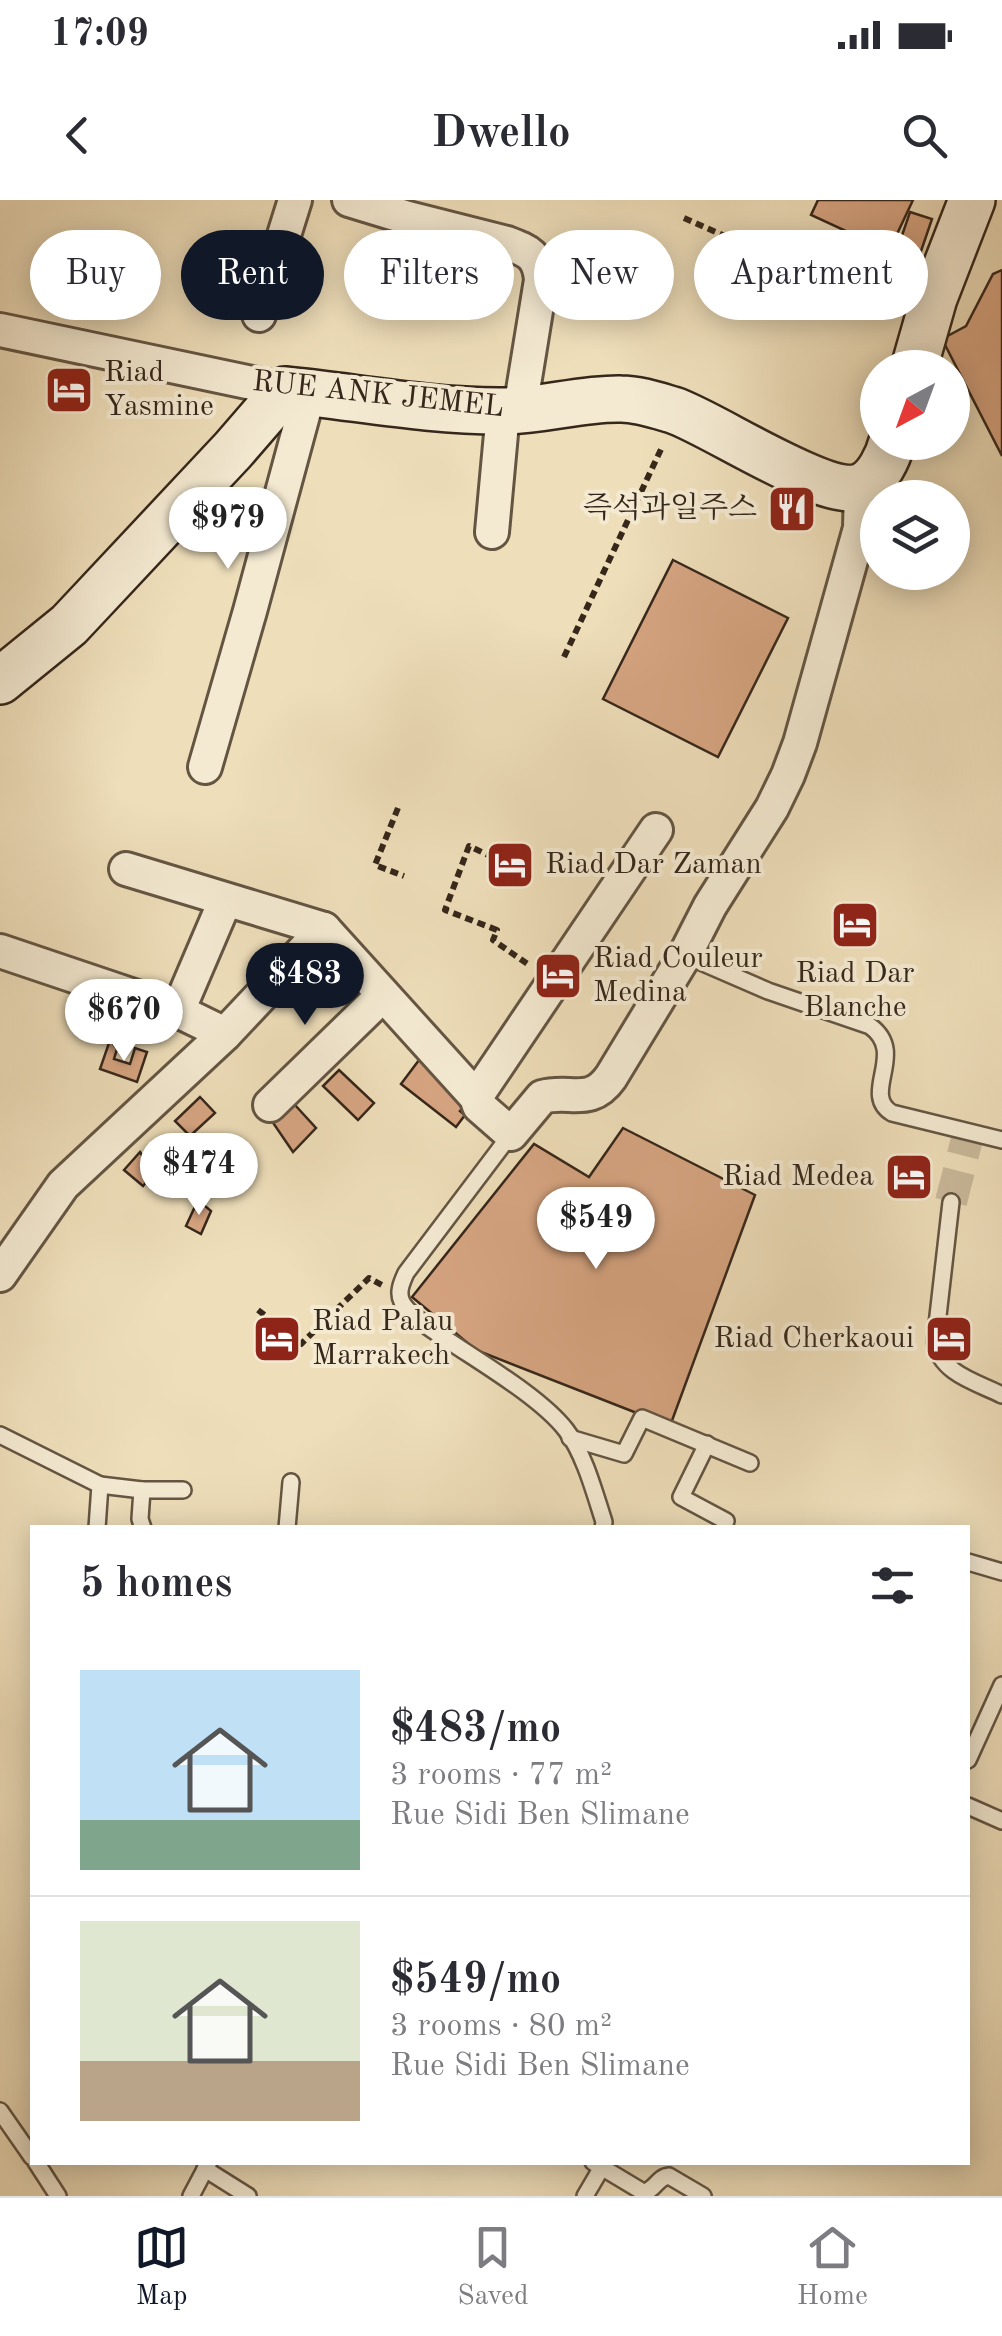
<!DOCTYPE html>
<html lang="en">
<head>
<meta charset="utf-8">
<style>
  body { margin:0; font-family:"Old Standard TT","Noto Serif KR",serif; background:#f7f7f7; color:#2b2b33; height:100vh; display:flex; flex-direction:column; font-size:38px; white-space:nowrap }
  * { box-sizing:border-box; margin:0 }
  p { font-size:32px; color:#7c7c81 }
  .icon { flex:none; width:55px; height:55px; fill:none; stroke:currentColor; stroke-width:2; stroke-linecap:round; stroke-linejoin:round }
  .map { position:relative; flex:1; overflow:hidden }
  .side { position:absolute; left:30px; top:1325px; width:940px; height:640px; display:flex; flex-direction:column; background:#fff; border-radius:0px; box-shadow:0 5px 25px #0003 }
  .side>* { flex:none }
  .guide { position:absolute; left:30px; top:30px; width:942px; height:90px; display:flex; gap:20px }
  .needle { width:65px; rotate:221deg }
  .buttons { position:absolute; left:860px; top:150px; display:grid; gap:20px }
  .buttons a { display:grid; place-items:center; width:110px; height:110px; border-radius:50%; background:#fff; box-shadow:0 5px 25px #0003; font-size:50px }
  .price { position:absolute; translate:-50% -85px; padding:0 22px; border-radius:35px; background:#fff; color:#222; font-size:32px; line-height:65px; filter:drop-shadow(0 2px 5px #0008) }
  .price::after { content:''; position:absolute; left:50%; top:60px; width:30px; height:22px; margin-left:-15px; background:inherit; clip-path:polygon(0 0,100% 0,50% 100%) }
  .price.selected { background:#111827; color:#fff }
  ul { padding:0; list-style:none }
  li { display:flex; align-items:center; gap:30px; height:250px; padding:0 50px }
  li+li { border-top:2px solid #e1e1e2 }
  li span { display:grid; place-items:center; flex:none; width:280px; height:200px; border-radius:0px; color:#555 }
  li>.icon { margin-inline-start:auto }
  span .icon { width:120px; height:120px; fill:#fffc; stroke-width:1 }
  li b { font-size:42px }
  h2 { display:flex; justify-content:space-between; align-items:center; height:120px; padding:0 50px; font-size:42px }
  .pill { padding:0 35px; border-radius:45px; background:#fff; box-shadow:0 5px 25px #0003; font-size:35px; line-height:90px }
  .pill.selected { background:#111827; color:#fff }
  .status { display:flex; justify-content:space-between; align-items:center; height:70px; padding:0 50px; background:#fff; direction:ltr }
  .status svg { height:28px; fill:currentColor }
  header { display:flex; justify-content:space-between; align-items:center; height:130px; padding:0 50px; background:#fff; font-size:45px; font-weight:600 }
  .menu { display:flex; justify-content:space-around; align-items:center; height:140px; border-top:2px solid #e1e1e2; background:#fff; font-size:28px; color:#7c7c81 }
  .menu a { display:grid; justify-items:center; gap:5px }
  .menu .selected { color:#111827 }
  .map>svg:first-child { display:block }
  .building { fill:#d6a481; stroke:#36271b; stroke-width:2.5 }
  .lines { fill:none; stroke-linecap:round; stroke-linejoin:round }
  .street-tunnel { stroke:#c9b99a; stroke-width:32; stroke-dasharray:32 16; stroke-linecap:butt }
  .lane-casing { stroke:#645543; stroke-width:20 }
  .street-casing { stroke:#645543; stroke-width:38 }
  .secondary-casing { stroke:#36271b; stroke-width:50 }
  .path { stroke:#36271b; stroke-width:6; stroke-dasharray:8 5; stroke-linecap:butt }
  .lane { stroke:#f4ead2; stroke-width:15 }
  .street { stroke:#f4ead2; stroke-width:32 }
  .secondary { stroke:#f4ead2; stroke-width:45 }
  .labels { text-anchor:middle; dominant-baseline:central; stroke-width:8; stroke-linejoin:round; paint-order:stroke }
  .poi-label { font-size:30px; fill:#36271b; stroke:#f4ead2; text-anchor:start }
  .street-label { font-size:30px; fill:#36271b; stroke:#f4ead2 }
</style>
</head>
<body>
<div class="status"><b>17:09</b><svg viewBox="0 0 49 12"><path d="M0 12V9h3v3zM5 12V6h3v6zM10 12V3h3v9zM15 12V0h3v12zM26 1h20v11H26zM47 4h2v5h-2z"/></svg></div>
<header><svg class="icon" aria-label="back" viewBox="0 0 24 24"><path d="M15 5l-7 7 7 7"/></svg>Dwello<svg class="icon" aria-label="search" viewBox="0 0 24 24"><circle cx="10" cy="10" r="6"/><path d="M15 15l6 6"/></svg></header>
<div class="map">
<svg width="1002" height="1996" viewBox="0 0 1002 1996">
  <rect width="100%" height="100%" fill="#eedeba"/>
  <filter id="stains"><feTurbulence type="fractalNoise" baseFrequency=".002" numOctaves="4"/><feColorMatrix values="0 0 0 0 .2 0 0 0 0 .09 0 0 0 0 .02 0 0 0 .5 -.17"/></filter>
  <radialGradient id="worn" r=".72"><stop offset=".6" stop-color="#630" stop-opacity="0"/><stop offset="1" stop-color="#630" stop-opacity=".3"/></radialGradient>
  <!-- building -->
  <g class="building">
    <polygon points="818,0 913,0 889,51 811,15"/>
    <polygon points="910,12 932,19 919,57 897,50"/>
    <polygon points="1002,70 1002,256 942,139 966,126 993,74"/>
    <polygon points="673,360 788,418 718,557 603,499"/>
    <polygon points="110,840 117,849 114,859 130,864 135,848 147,852 137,882 100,869"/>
    <polygon points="419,860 470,899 460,911 465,915 456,927 401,884"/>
    <polygon points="339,870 374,903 358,920 323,886"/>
    <polygon points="284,893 316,928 293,952 265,911"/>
    <polygon points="200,897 215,913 190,936 175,921"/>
    <polygon points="623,928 755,995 670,1226 476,1150 412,1097 534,944 589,977"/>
    <polygon points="140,952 154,973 143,986 124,970"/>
    <polygon points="198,1000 211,1011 201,1034 186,1026"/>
  </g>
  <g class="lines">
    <!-- street-tunnel -->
    <polyline class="street-tunnel" points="951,1002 969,931"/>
    <!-- lane casing -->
    <g class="lane-casing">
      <g id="lane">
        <path d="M685 755 768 791 870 826C908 853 860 894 892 913L1002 940"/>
        <path d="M511 934 406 1073C402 1082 397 1092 402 1102 409 1116 436 1132 449 1141 483 1164 541 1198 566 1230 584 1253 595 1294 604 1322L603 1328"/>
        <path d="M951 1002 935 1142C941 1174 976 1182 1002 1195"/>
        <polyline points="0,1235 100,1285 97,1328"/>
        <polyline points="570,1238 624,1254 642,1218 750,1263"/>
        <polyline points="707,1244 681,1297 726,1321"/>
        <polyline points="100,1285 142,1290 140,1319 143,1328"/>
        <polyline points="142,1290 183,1290"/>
        <polyline points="287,1328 291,1282"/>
        <polyline points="968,1362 1002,1372"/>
        <polyline points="968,1560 1002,1485"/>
        <polyline points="968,1606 1002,1621"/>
        <polyline points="0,1911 32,1957"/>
        <polyline points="36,1962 58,1996"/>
        <path d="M593 1962 643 1992C655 1991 657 1977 669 1976L703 1996"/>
        <polyline points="205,1969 248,1996"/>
        <polyline points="191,1996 209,1962"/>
        <polyline points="585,1996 602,1967"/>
      </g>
    </g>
    <!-- street casing -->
    <g class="street-casing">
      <g id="street">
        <path d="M349 0 408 18 507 43C528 51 539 55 541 80L520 209"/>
        <polyline points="259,115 295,0"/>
        <polyline points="0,130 285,190"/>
        <polyline points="492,332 503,212"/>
        <polyline points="205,567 250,411 309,193"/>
        <path d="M126 669 324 729 476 897 479 906 511 934 542 897C570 889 590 907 611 877L685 755 710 706 772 608 788 575 800 543 860 328 861 287"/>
        <polyline points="0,751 178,811 225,834"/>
        <polyline points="178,811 225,701"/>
        <polyline points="476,897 656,630"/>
        <polyline points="270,905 383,795"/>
        <polyline points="0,1075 63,985 225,834 324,729"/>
      </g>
    </g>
    <!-- secondary casing -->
    <g class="secondary-casing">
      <g id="secondary">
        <polyline points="914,168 934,98 972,0"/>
        <path d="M0 481 69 425 233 250 285 190C356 197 427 211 499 211 539 212 580 198 621 199 638 199 656 205 673 210 713 223 826 301 862 286 878 279 888 257 892 242"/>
      </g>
    </g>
    <!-- path -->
    <g class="path">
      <polyline points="684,18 766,54 877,87 881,76 900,84"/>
      <polyline points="564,457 663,245"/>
      <polyline points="398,608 375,665 404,676"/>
      <polyline points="505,663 469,646 445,710 497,730 493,740 529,765"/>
      <polyline points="258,1110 301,1144 369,1078 382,1085"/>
    </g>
    <!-- lane -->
    <use href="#lane" class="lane"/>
    <!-- street -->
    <use href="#street" class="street"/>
    <!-- secondary -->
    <use href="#secondary" class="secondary"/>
  </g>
  <!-- icons -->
  <defs>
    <g id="hotel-square" transform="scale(2.5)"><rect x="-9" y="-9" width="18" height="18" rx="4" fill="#8f2418" stroke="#f4ead2"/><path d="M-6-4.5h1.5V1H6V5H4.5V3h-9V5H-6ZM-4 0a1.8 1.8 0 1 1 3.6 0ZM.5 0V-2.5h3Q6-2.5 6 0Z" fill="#fff"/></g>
    <g id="restaurant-square" transform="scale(2.5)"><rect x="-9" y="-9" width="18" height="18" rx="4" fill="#8f2418" stroke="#f4ead2"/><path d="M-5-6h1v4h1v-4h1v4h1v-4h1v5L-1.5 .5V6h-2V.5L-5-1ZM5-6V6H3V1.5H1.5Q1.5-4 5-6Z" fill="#fff"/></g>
  </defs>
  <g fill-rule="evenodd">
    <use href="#hotel-square" x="69" y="190"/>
    <use href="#restaurant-square" x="792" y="309"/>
    <use href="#hotel-square" x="510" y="665"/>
    <use href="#hotel-square" x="855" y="725"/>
    <use href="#hotel-square" x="558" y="776"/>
    <use href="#hotel-square" x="909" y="977"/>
    <use href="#hotel-square" x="277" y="1139"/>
    <use href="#hotel-square" x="949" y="1139"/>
  </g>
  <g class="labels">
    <!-- poi labels -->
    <g class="poi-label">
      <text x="104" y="173">Riad<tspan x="104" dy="34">Yasmine</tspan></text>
      <text x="757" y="309" text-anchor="end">즉석과일주스</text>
      <text x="545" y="665">Riad Dar Zaman</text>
      <text x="593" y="759">Riad Couleur<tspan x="593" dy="34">Medina</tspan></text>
      <text x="855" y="774" text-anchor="middle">Riad Dar<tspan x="855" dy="34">Blanche</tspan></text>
      <text x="874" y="977" text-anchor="end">Riad Medea</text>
      <text x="312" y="1122">Riad Palau<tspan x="312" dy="34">Marrakech</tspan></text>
      <text x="914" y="1139" text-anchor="end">Riad Cherkaoui</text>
    </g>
    <!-- street labels -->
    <g class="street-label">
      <text transform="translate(378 195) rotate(6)">RUE ANK JEMEL</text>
    </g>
  </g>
  <rect width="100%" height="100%" filter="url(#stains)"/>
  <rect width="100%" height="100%" fill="url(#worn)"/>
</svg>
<div class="buttons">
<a><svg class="needle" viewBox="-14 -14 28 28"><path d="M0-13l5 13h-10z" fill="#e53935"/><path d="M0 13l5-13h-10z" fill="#7c7c81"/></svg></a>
<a><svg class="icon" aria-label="layers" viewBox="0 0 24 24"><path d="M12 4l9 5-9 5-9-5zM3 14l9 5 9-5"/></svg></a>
</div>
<b class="price" style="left:228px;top:372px">$979</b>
<b class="price selected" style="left:305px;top:828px">$483</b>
<b class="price" style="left:124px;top:864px">$670</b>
<b class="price" style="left:199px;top:1018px">$474</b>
<b class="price" style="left:596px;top:1072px">$549</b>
<div class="guide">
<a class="pill">Buy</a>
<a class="pill selected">Rent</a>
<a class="pill">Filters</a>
<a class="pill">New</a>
<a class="pill">Apartment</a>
</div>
<section class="side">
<h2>5 homes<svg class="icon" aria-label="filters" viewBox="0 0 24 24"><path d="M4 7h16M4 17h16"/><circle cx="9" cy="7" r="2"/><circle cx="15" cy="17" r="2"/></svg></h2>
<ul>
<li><span style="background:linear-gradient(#bfe0f5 75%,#7fa58c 0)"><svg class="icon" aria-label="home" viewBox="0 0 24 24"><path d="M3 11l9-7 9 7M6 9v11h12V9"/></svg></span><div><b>$483/mo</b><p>3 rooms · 77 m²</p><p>Rue Sidi Ben Slimane</p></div></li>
<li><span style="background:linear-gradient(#dfe7d0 70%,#b9a48a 0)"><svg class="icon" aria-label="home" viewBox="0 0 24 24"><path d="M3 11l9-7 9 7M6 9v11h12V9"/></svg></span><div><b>$549/mo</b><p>3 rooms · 80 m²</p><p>Rue Sidi Ben Slimane</p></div></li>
</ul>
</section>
</div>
<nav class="menu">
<a class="selected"><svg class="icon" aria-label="map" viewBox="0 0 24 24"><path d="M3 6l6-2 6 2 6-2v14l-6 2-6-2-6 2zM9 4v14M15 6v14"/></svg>Map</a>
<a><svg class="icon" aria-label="saved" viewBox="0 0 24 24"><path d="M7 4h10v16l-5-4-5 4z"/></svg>Saved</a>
<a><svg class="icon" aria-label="home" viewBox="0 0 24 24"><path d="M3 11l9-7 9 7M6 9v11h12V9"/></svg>Home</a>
</nav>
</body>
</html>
